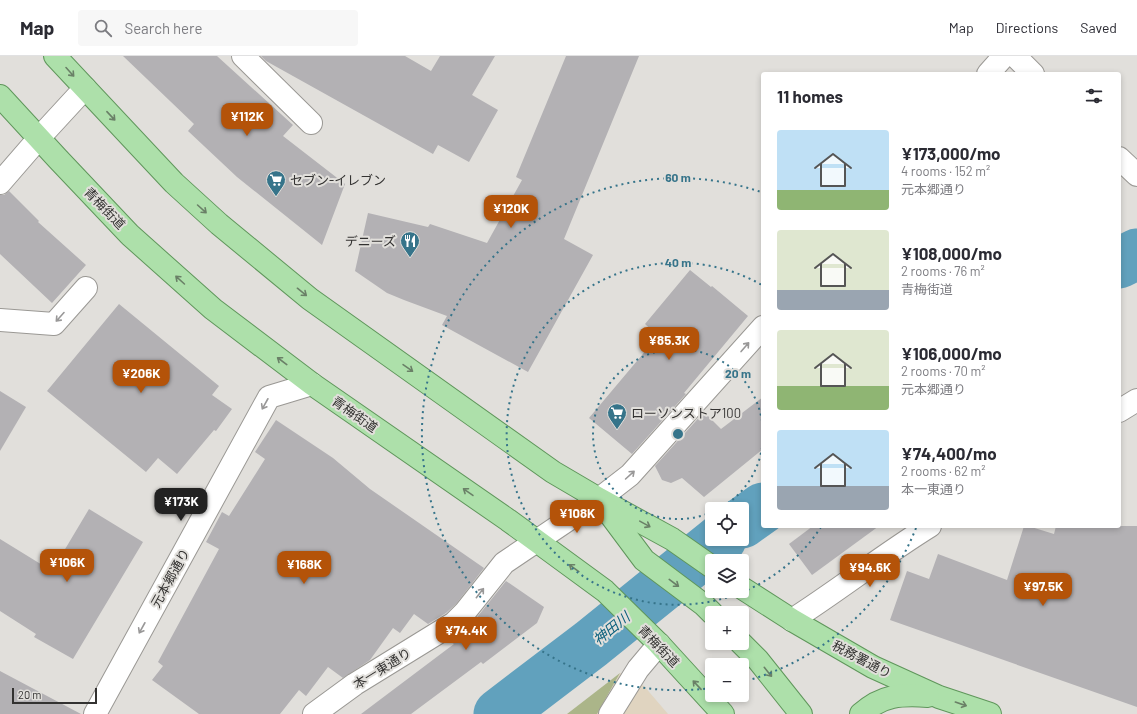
<!DOCTYPE html>
<html lang="en">
<head>
<meta charset="utf-8">
<style>
  body { margin:0; font-family:Barlow,"Noto Sans JP",sans-serif; background:#f7f7f7; color:#2b2b33; height:100vh; display:flex; flex-direction:column; font-size:15px; white-space:nowrap }
  * { box-sizing:border-box; margin:0 }
  p { font-size:13px; color:#7c7c81 }
  .icon { flex:none; width:22px; height:22px; fill:none; stroke:currentColor; stroke-width:2; stroke-linecap:round; stroke-linejoin:round }
  .map { position:relative; flex:1; overflow:hidden }
  .panel { position:absolute; left:761px; top:16px; width:360px; height:456px; display:flex; flex-direction:column; background:#fff; border-radius:4px; box-shadow:0 2px 6px #0003 }
  .panel>* { flex:none }
  .fabs { position:absolute; left:705px; top:446px; display:grid; gap:8px }
  .fabs a { display:grid; place-items:center; width:44px; height:44px; border-radius:4px; background:#fff; box-shadow:0 2px 6px #0003; font-size:20px }
  .scale { position:absolute; left:12px; bottom:10px; width:85px; box-sizing:border-box; padding-left:4px; border:2px solid #333231; border-top:0; font-size:11px; line-height:14px; white-space:nowrap; color:#333231; -webkit-text-stroke:3px #e1dfdb; paint-order:stroke }
  .price { position:absolute; translate:-50% -34px; padding:0 9px; border-radius:8px; background:#b45309; color:#fff; font-size:13px; line-height:26px; filter:drop-shadow(0 1px 2px #0008) }
  .price::after { content:''; position:absolute; left:50%; top:24px; width:12px; height:9px; margin-left:-6px; background:inherit; clip-path:polygon(0 0,100% 0,50% 100%) }
  .price.current { background:#222; color:#fff }
  ul { padding:0; list-style:none }
  li { display:flex; align-items:center; gap:12px; height:100px; padding:0 16px }
  li span { display:grid; place-items:center; flex:none; width:112px; height:80px; border-radius:4px; color:#555 }
  li>.icon { margin-inline-start:auto }
  span .icon { width:48px; height:48px; fill:#fffc; stroke-width:1 }
  li b { font-size:17px }
  h2 { display:flex; justify-content:space-between; align-items:center; height:48px; padding:0 16px; font-size:17px }
  header { display:flex; align-items:center; gap:24px; box-sizing:border-box; height:56px; padding:0 20px; background:#fff; border-bottom:1px solid #e1e1e2 }
  header strong { font-size:19px }
  nav { display:flex; gap:22px; margin-inline-start:auto; font-size:14px }
  .search { width:280px; height:36px; background:#f7f7f7; display:flex; align-items:center; gap:10px; box-sizing:border-box; padding:0 14px; border-radius:4px; color:#7c7c81; font-size:15px }
  .map>svg:first-child { display:block }
  .commercial { fill:#e0d4c0 }
  .green { fill:#abb589 }
  .lines { fill:none; stroke-linecap:round; stroke-linejoin:round }
  .river { stroke:#61a1bd; stroke-width:51 }
  .building { fill:#b3b1b4 }
  .minor-casing { stroke:#9a9894; stroke-width:24 }
  .major-casing { stroke:#5f965b; stroke-width:24 }
  .minor { stroke:#fff; stroke-width:22 }
  .major { stroke:#ade0aa; stroke-width:22 }
  .oneway { stroke:#6a8067 }
  .oneway2 { stroke:#999898 }
  .ring { fill:none; stroke:#36748a; stroke-width:2; stroke-dasharray:2 4 }
  .labels { text-anchor:middle; dominant-baseline:central; stroke-width:4; stroke-linejoin:round; paint-order:stroke }
  .poi-label { font-size:13px; fill:#333231; stroke:#e1dfdb; text-anchor:start }
  .street-label { font-size:13px; fill:#333231; stroke:#e1dfdb }
  .water-label { font-size:14px; font-style:italic; fill:#0b607d; stroke:#e1dfdb }
  .centre { fill:#36748a; stroke:#e1dfdb; stroke-width:2 }
  .ring-label { font-size:12px; text-anchor:middle; font-weight:bold; fill:#36748a; stroke:#e1dfdb; stroke-width:4; stroke-linejoin:round; paint-order:stroke }
</style>
</head>
<body>
<header>
<strong>Map</strong>
<div class="search"><svg class="icon" aria-label="search" viewBox="0 0 24 24"><circle cx="10" cy="10" r="6"/><path d="M15 15l6 6"/></svg>Search here</div>
<nav><a>Map</a><a>Directions</a><a>Saved</a></nav>
</header>
<div class="map">
<svg width="1137" height="658" viewBox="0 0 1137 658">
  <rect width="100%" height="100%" fill="#e1dfdb"/>
  <!-- commercial -->
  <polygon class="commercial" points="620,617 644,630 668,658 597,658"/>
  <!-- green -->
  <polygon class="green" points="620,617 597,658 567,658"/>
  <g class="lines">
    <!-- river -->
    <g class="river">
      <polyline points="1119,207 1137,198"/>
      <polyline points="742,467 763,452"/>
      <polyline points="499,658 591,588 721,483"/>
    </g>
  </g>
  <!-- building -->
  <g class="building">
    <polygon points="123,0 217,0 293,69 283,80 345,128 322,189 237,121 188,75 194,68"/>
    <polygon points="261,0 405,0 431,15 440,0 495,0 472,39 498,54 469,106 438,89 433,98 266,5"/>
    <polygon points="566,0 639,0 564,183 593,199 528,316 442,269 447,260 404,244 387,237 355,215 368,157 428,171 430,168 487,187 522,124 516,121"/>
    <polygon points="9,135 39,165 38,166 86,209 52,247 0,198 0,139 4,139"/>
    <polygon points="690,214 711,231 712,230 748,260 684,337 686,338 632,398 589,362 658,280 645,268"/>
    <polygon points="119,248 219,330 212,339 232,353 216,375 214,374 177,418 158,402 146,416 47,335"/>
    <polygon points="0,335 26,351 0,395"/>
    <polygon points="763,341 763,393 704,441 682,422 671,427 662,424 655,410 704,356 721,373"/>
    <polygon points="276,364 333,402 370,433 484,512 456,548 446,557 428,568 414,558 400,577 393,572 370,604 343,622 328,611 306,640 299,634 280,658 199,658 152,624 163,610 158,606 219,493 206,486 222,456 229,460 265,403 255,396"/>
    <polygon points="89,453 143,486 73,603 34,581 36,578 0,555 0,483 52,515"/>
    <polygon points="813,470 879,470 812,519 789,488"/>
    <polygon points="1024,470 1028,470 1054,478 1056,470 1137,470 1137,651 890,564 907,515 929,523 938,498 1007,524"/>
    <polygon points="506,525 544,551 537,567 483,608 481,606 411,658 361,658 454,588 449,585 463,576 474,565"/>
    <polygon points="0,615 81,658 0,658"/>
  </g>
  <g class="lines">
    <!-- minor casing -->
    <g class="minor-casing">
      <g id="minor">
        <polyline points="243,0 311,67"/>
        <polyline points="1015,0 1033,18"/>
        <polyline points="988,18 1004,0"/>
        <polyline points="1119,102 1137,119"/>
        <polyline points="0,127 39,82 85,32"/>
        <polyline points="0,264 54,268 86,232"/>
        <polyline points="1119,355 1137,344"/>
        <path d="M792 564C839 534 883 499 930 470"/>
        <polyline points="95,658 269,341 312,328"/>
        <polyline points="314,658 355,628 454,567 465,556 504,507 599,443 630,419 763,271"/>
        <polyline points="610,658 638,613 659,588"/>
      </g>
    </g>
    <!-- major casing -->
    <g class="major-casing">
      <g id="major">
        <polyline points="55,0 174,127 219,168 310,243 553,416 599,443 672,483 712,511"/>
        <polyline points="0,40 58,103 130,179 213,253 312,328 508,464 605,535 659,588 723,658"/>
        <polyline points="603,449 644,504 704,549 712,557"/>
        <polyline points="742,532 792,564 873,611 939,641 990,658"/>
        <polyline points="741,587 758,604 801,658"/>
        <path d="M861 658C882 639 901 638 928 640"/>
      </g>
    </g>
    <!-- minor -->
    <use href="#minor" class="minor"/>
    <!-- major -->
    <use href="#major" class="major"/>
  </g>
  <!-- one-way arrows -->
  <defs><path id="oneway-shaft" d="M-6 0H5M1.5-3L5.5 0L1.5 3" fill="none" stroke-width="1.6" stroke-linecap="round" stroke-linejoin="round"/></defs>
  <g class="oneway">
    <use href="#oneway-shaft" transform="translate(70 16) rotate(48)"/>
    <use href="#oneway-shaft" transform="translate(111 60) rotate(47)"/>
    <use href="#oneway-shaft" transform="translate(202 153) rotate(42)"/>
    <use href="#oneway-shaft" transform="translate(180 224) rotate(-138)"/>
    <use href="#oneway-shaft" transform="translate(302 236) rotate(39)"/>
    <use href="#oneway-shaft" transform="translate(282 305) rotate(-143)"/>
    <use href="#oneway-shaft" transform="translate(408 312) rotate(35)"/>
    <use href="#oneway-shaft" transform="translate(468 436) rotate(-145)"/>
    <use href="#oneway-shaft" transform="translate(645 468) rotate(29)"/>
    <use href="#oneway-shaft" transform="translate(574 512) rotate(-144)"/>
    <use href="#oneway-shaft" transform="translate(674 527) rotate(37)"/>
    <use href="#oneway-shaft" transform="translate(768 616) rotate(51)"/>
    <use href="#oneway-shaft" transform="translate(697 629) rotate(-133)"/>
    <use href="#oneway-shaft" transform="translate(961 648) rotate(19)"/>
  </g>
  <g class="oneway2">
    <use href="#oneway-shaft" transform="translate(60 261) rotate(132)"/>
    <use href="#oneway-shaft" transform="translate(745 291) rotate(-49)"/>
    <use href="#oneway-shaft" transform="translate(265 348) rotate(119)"/>
    <use href="#oneway-shaft" transform="translate(630 419) rotate(-42)"/>
    <use href="#oneway-shaft" transform="translate(480 537) rotate(-52)"/>
    <use href="#oneway-shaft" transform="translate(142 572) rotate(119)"/>
  </g>
  <!-- distance rings -->
  <g class="ring">
    <path d="M763 379A85 85 0 0 1 719 453M712 456A85 85 0 1 1 763 377"/>
    <path d="M821 471A171 171 0 1 1 762 229"/>
    <path d="M916 472A256 256 0 0 1 742 626M711 632A256 256 0 1 1 761 136"/>
  </g>
  <!-- icons -->
  <defs>
    <g id="supermarket-pin" transform="scale(1)"><path d="M0 17L-7.5 6A9.5 9.5 0 1 1 7.5 6Z" fill="#36748a" stroke="#e1dfdb"/><path d="M-6-5.5h2.5l.6 2H6L4.5 2H-2.5L-4.4-4H-6ZM-1.5 3.2a1.3 1.3 0 1 0 .1 0ZM3 3.2a1.3 1.3 0 1 0 .1 0Z" fill="#fff"/></g>
    <g id="restaurant-pin" transform="scale(1)"><path d="M0 17L-7.5 6A9.5 9.5 0 1 1 7.5 6Z" fill="#36748a" stroke="#e1dfdb"/><path d="M-5-6h1v4h1v-4h1v4h1v-4h1v5L-1.5 .5V6h-2V.5L-5-1ZM5-6V6H3V1.5H1.5Q1.5-4 5-6Z" fill="#fff"/></g>
  </defs>
  <g fill-rule="evenodd">
    <use href="#supermarket-pin" x="276" y="124"/>
    <use href="#restaurant-pin" x="410" y="185"/>
    <use href="#supermarket-pin" x="617" y="357"/>
  </g>
  <g class="labels">
    <!-- poi labels -->
    <g class="poi-label">
      <text x="290" y="124">セブン-イレブン</text>
      <text x="396" y="185" text-anchor="end">デニーズ</text>
      <text x="631" y="357">ローソンストア100</text>
    </g>
    <!-- street labels -->
    <g class="street-label">
      <text transform="translate(105 152) rotate(46)">青梅街道</text>
      <text transform="translate(355 358) rotate(35)">青梅街道</text>
      <text transform="translate(170 522) rotate(-61)">元本郷通り</text>
      <text transform="translate(659 590) rotate(46)">青梅街道</text>
      <text transform="translate(862 603) rotate(28)">税務署通り</text>
      <text transform="translate(382 612) rotate(-32)">本一東通り</text>
    </g>
    <!-- water labels -->
    <g class="water-label">
      <text transform="translate(611 572) rotate(-39)">神田川</text>
    </g>
  </g>
  <circle cx="678" cy="378" r="6" class="centre"/>
  <g class="ring-label">
    <text x="678" y="126">60 m</text>
    <text x="678" y="211">40 m</text>
    <text x="738" y="322">20 m</text>
  </g>
</svg>
<div class="fabs">
<a><svg class="icon" aria-label="locate" viewBox="0 0 24 24"><circle cx="12" cy="12" r="6"/><path d="M12 2v4M12 18v4M2 12h4M18 12h4"/></svg></a>
<a><svg class="icon" aria-label="layers" viewBox="0 0 24 24"><path d="M12 4l9 5-9 5-9-5zM3 14l9 5 9-5"/></svg></a>
<a>+</a>
<a>−</a>
</div>
<div class="scale">20 m</div>
<b class="price" style="left:247px;top:81px">¥112K</b>
<b class="price" style="left:511px;top:173px">¥120K</b>
<b class="price" style="left:669px;top:305px">¥85.3K</b>
<b class="price" style="left:141px;top:338px">¥206K</b>
<b class="price current" style="left:181px;top:466px">¥173K</b>
<b class="price" style="left:577px;top:478px">¥108K</b>
<b class="price" style="left:67px;top:527px">¥106K</b>
<b class="price" style="left:304px;top:529px">¥168K</b>
<b class="price" style="left:870px;top:532px">¥94.6K</b>
<b class="price" style="left:1043px;top:551px">¥97.5K</b>
<b class="price" style="left:466px;top:595px">¥74.4K</b>
<section class="panel">
<h2>11 homes<svg class="icon" aria-label="filters" viewBox="0 0 24 24"><path d="M4 7h16M4 17h16"/><circle cx="9" cy="7" r="2"/><circle cx="15" cy="17" r="2"/></svg></h2>
<ul>
<li><span style="background:linear-gradient(#bfe0f5 75%,#8fb573 0)"><svg class="icon" aria-label="home" viewBox="0 0 24 24"><path d="M3 11l9-7 9 7M6 9v11h12V9"/></svg></span><div><b>¥173,000/mo</b><p>4 rooms · 152 m²</p><p>元本郷通り</p></div></li>
<li><span style="background:linear-gradient(#dfe7d0 75%,#9aa5b1 0)"><svg class="icon" aria-label="home" viewBox="0 0 24 24"><path d="M3 11l9-7 9 7M6 9v11h12V9"/></svg></span><div><b>¥108,000/mo</b><p>2 rooms · 76 m²</p><p>青梅街道</p></div></li>
<li><span style="background:linear-gradient(#dfe7d0 70%,#8fb573 0)"><svg class="icon" aria-label="home" viewBox="0 0 24 24"><path d="M3 11l9-7 9 7M6 9v11h12V9"/></svg></span><div><b>¥106,000/mo</b><p>2 rooms · 70 m²</p><p>元本郷通り</p></div></li>
<li><span style="background:linear-gradient(#bfe0f5 70%,#9aa5b1 0)"><svg class="icon" aria-label="home" viewBox="0 0 24 24"><path d="M3 11l9-7 9 7M6 9v11h12V9"/></svg></span><div><b>¥74,400/mo</b><p>2 rooms · 62 m²</p><p>本一東通り</p></div></li>
</ul>
</section>
</div>
</body>
</html>
